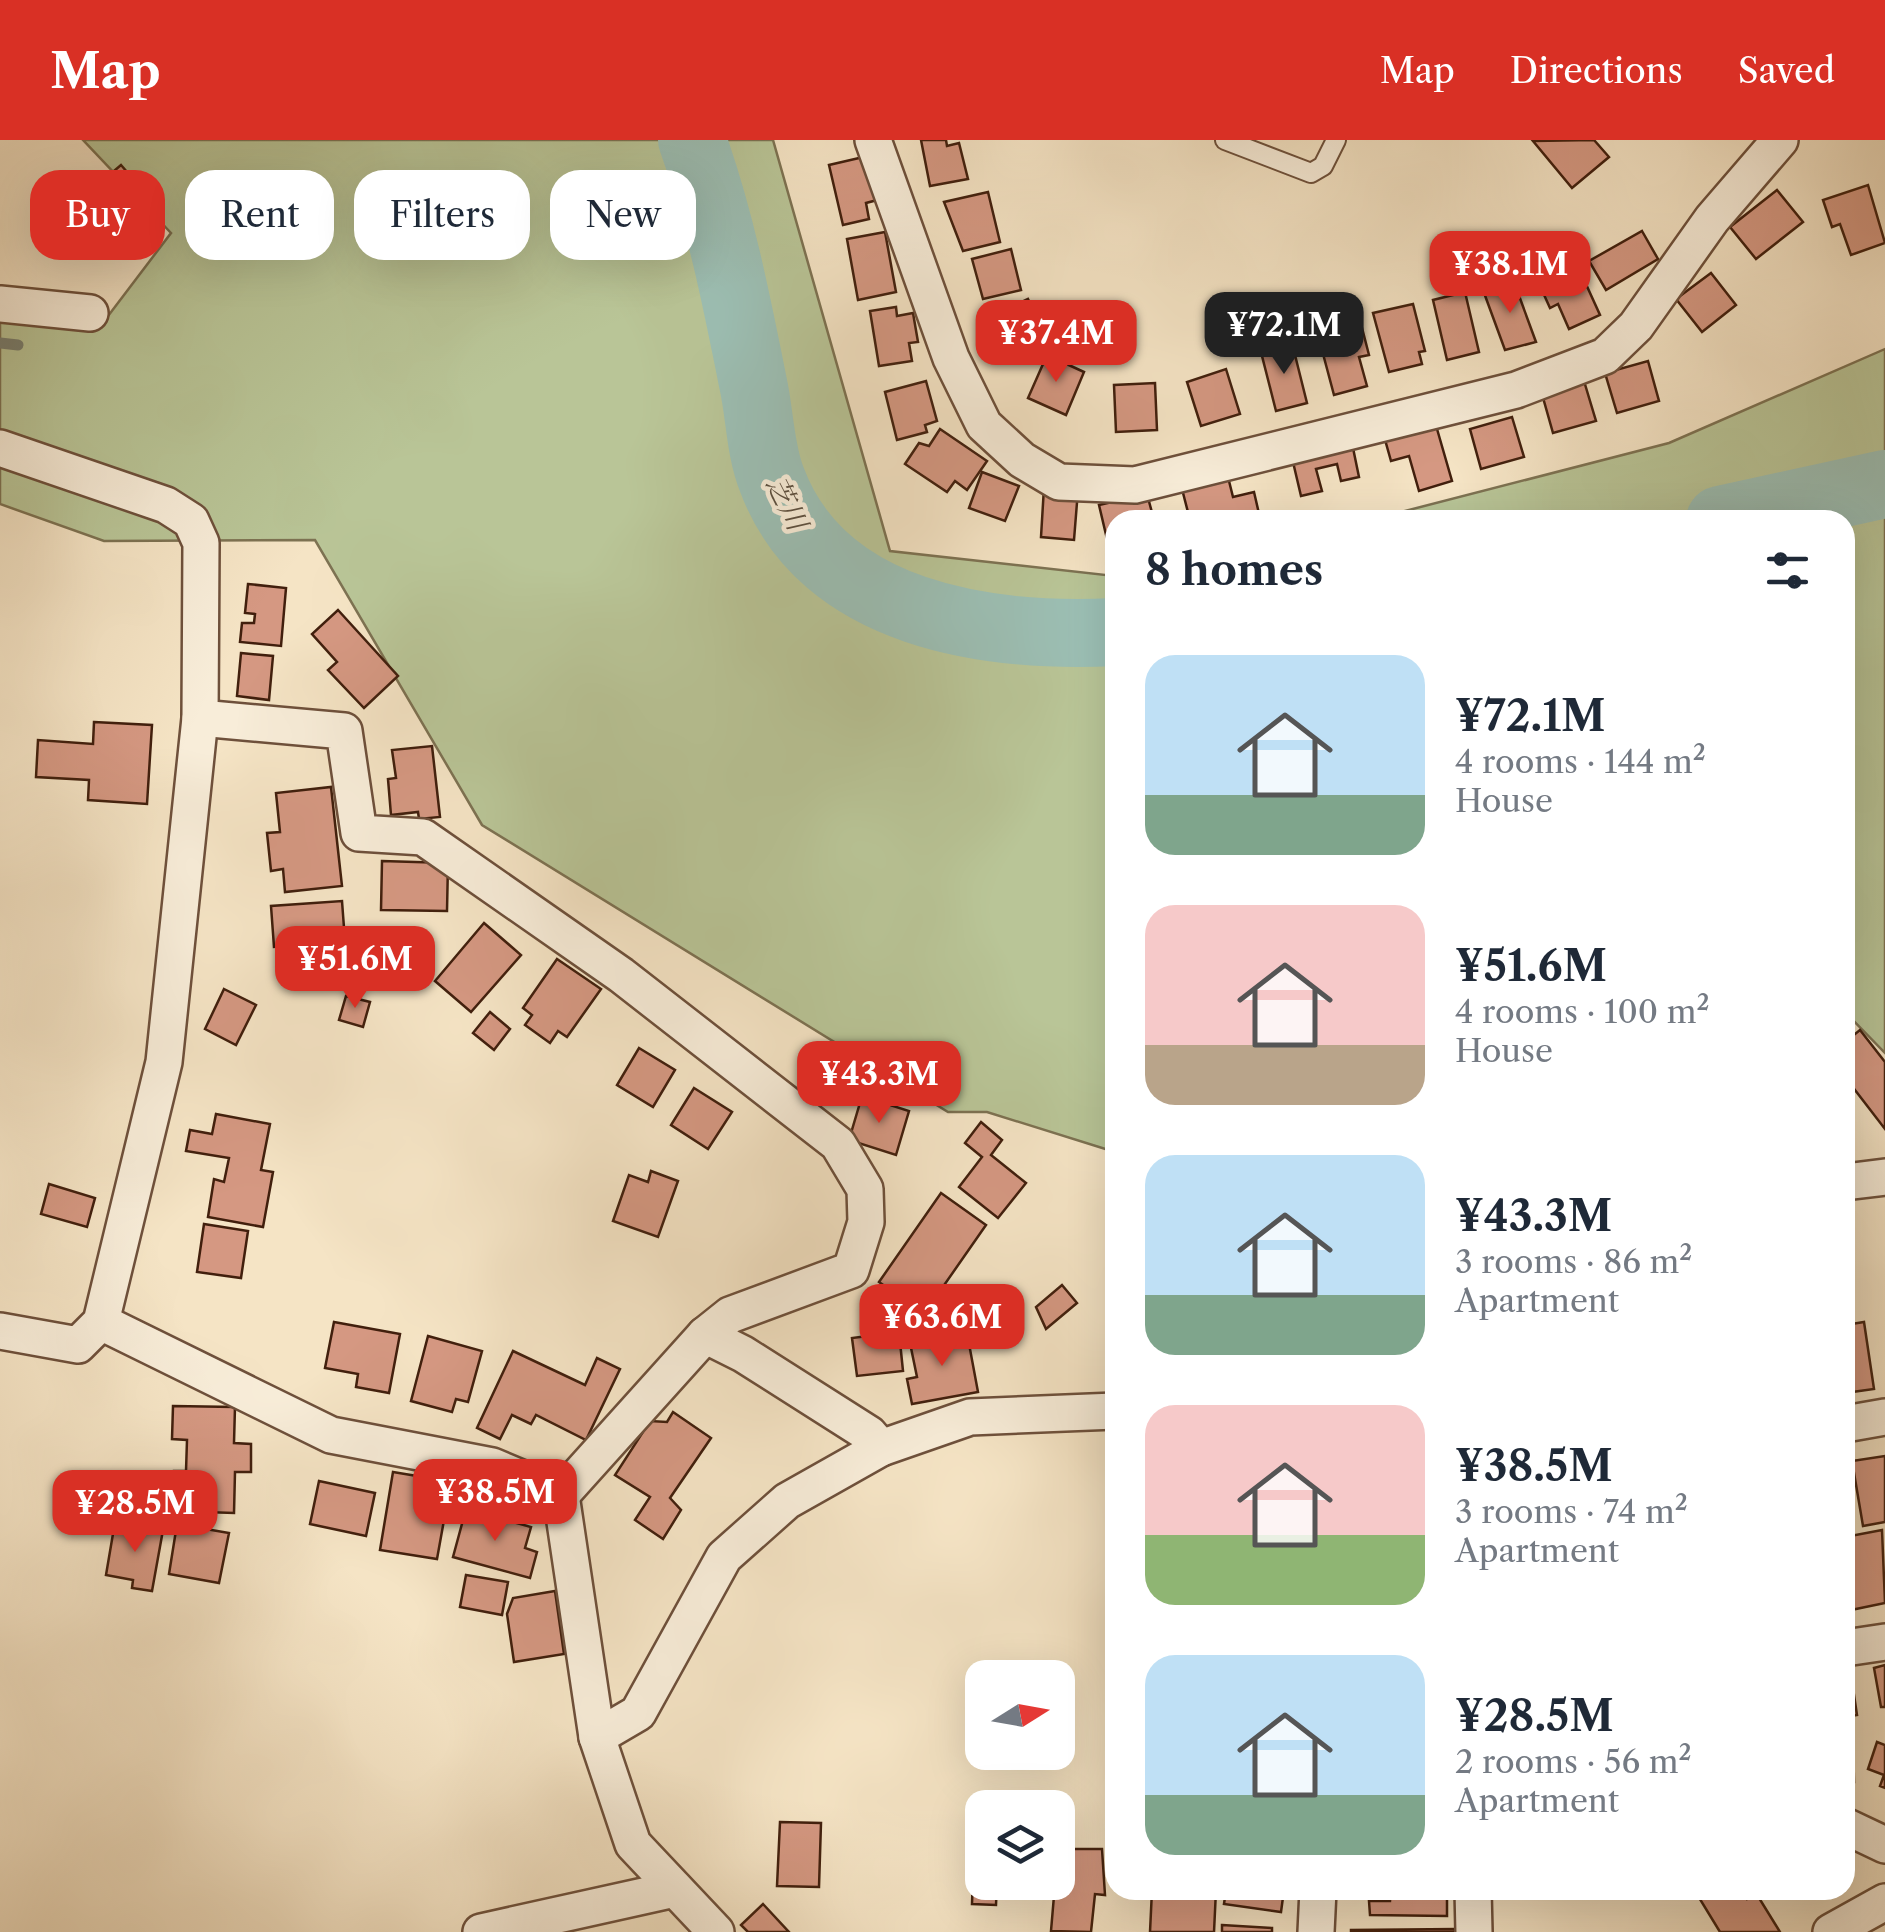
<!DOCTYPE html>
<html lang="en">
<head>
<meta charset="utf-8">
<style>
  body { margin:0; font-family:"Libre Caslon Text","Noto Serif JP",serif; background:#f6f6f7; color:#1f2937; height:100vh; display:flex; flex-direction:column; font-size:38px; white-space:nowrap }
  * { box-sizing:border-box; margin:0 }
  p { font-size:32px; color:#747a83 }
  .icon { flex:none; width:55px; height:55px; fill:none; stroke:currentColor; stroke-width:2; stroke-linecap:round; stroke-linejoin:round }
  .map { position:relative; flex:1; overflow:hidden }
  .panel { position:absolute; left:1105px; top:370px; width:750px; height:1390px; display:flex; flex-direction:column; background:#fff; border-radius:30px; box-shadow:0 10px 40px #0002 }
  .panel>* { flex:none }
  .top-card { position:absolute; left:30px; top:30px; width:925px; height:90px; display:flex; gap:20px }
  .needle { width:65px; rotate:79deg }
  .fabs { position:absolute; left:965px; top:1520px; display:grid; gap:20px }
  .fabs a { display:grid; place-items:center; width:110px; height:110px; border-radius:20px; background:#fff; box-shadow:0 10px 40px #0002; font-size:50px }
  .price { position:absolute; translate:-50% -85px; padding:0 22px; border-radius:20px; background:#d93025; color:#fff; font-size:32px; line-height:65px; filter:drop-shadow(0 2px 5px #0008) }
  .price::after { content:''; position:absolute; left:50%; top:60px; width:30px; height:22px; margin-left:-15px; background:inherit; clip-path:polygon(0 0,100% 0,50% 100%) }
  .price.active { background:#222; color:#fff }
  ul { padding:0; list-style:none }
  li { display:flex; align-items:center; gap:30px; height:250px; padding:0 40px }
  li span { display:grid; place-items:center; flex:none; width:280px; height:200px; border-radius:30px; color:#555 }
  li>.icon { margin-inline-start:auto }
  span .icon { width:120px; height:120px; fill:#fffc; stroke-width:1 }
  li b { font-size:42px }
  h2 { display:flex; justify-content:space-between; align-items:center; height:120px; padding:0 40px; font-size:42px }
  .pill { padding:0 35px; border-radius:30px; background:#fff; box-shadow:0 10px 40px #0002; font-size:35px; line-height:90px }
  .pill.active { background:#d93025; color:#fff }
  header { display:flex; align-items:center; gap:60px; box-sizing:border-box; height:140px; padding:0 50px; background:#d93025; color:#fff }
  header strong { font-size:48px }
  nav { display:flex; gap:55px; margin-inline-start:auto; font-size:35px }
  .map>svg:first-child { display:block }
  .green { fill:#b9c597; stroke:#7d7252; stroke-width:2.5 }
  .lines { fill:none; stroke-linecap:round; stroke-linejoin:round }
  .stream { stroke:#787f71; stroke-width:11 }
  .river { stroke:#9cbfb4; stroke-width:68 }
  .building { fill:#d59882; stroke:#411f0d; stroke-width:2.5 }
  .service-casing { stroke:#6e503b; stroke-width:22 }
  .minor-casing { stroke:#6e503b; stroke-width:40 }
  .service { stroke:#f8edd9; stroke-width:18 }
  .minor { stroke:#f8edd9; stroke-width:35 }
  .labels { text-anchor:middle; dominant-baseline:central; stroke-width:9; stroke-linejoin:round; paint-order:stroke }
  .water-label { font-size:28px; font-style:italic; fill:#5c4f3f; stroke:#f8edd9 }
</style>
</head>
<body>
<header>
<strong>Map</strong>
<nav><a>Map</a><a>Directions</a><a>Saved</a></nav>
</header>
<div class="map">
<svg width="1885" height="1792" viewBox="0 0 1885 1792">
  <rect width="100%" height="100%" fill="#f5e4c5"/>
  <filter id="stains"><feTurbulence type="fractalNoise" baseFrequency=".002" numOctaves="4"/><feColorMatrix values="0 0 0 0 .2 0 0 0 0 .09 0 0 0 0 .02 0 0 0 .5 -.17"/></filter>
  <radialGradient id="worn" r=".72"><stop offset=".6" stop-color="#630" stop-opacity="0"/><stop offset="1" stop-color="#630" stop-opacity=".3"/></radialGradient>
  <!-- green -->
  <g class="green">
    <polygon points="83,0 773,0 890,411 1115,436 1115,1012 987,972 948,972 482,685 315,400 104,401 0,364 0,176 102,184 171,93"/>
    <polygon points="1885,209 1885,913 1845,872 1845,380 1370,380 1669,303"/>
  </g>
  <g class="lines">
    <!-- stream -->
    <polyline class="stream" points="0,203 18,205"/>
    <!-- river -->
    <g class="river">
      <path d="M692 0C720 77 737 163 753 243 760 274 760 311 772 340 823 476 988 498 1115 492"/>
      <polyline points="1720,380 1885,344"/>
    </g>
  </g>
  <!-- building -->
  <g class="building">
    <polygon points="921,0 946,0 947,6 959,3 968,39 930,46"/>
    <polygon points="1594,0 1609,17 1572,48 1533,1"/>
    <polygon points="872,15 881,59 866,63 869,79 843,85 829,25"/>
    <polygon points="121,25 147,55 93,100 68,70"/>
    <polygon points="1868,45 1885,103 1851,115 1840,84 1832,87 1823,60"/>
    <polygon points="1777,50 1803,82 1756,119 1730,87"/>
    <polygon points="988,52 1000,102 963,111 944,62"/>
    <polygon points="1642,91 1658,119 1606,150 1589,121"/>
    <polygon points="885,92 896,152 858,160 847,99"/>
    <polygon points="1011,109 1021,150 983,159 972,119"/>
    <polygon points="1575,120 1600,175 1569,189 1558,164 1550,168 1536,137"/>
    <polygon points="1711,133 1736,165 1702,192 1676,159"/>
    <polygon points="1514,142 1536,202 1505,210 1483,150"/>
    <polygon points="1465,152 1479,212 1447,220 1433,160"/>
    <polygon points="1028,159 1034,171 1041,168 1052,192 997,218 980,182"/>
    <polygon points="1413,164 1425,211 1419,212 1422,224 1389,232 1373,173"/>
    <polygon points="896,167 897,176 913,173 918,202 909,203 912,221 879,226 870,171"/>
    <polygon points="1361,184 1369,215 1359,217 1367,246 1334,255 1318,195"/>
    <polygon points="1292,203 1307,263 1276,271 1261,212"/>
    <polygon points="1047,215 1084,232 1066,275 1028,258"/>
    <polygon points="1648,221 1659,261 1617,273 1605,233"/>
    <polygon points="1226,229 1240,274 1201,286 1187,242"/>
    <polygon points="926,241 937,281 925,285 927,292 897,300 885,252"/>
    <polygon points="1584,241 1596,281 1553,293 1542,254"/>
    <polygon points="1155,243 1157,290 1116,292 1114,245"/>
    <polygon points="1512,277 1524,317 1481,329 1470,289"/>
    <polygon points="1435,282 1452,341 1419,351 1409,316 1391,321 1384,296"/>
    <polygon points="940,289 987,321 967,350 955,341 947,352 905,324 919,303 929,306"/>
    <polygon points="1353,308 1359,337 1341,341 1337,324 1316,329 1322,351 1301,356 1293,322"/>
    <polygon points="982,332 1019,346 1005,381 969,368"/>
    <polygon points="1228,337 1233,357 1254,352 1260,378 1190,380 1182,349"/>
    <polygon points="1044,347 1078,350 1074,400 1041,397"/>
    <polygon points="1147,354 1154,380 1115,380 1115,397 1107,399 1099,365"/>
    <polygon points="248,444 286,448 281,506 240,502 242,483 254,483 255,474 245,473"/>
    <polygon points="338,470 398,536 364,568 328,530 337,522 312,494"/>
    <polygon points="241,513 273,516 269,560 237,556"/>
    <polygon points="94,582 152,585 147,664 88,660 89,640 36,637 38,600 93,604"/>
    <polygon points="432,606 440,677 419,679 418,672 391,675 388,639 396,638 392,610"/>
    <polygon points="331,647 342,746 285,752 283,729 271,731 267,693 280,692 276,653"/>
    <polygon points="382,721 448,723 447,771 381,770"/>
    <polygon points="342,761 345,801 274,807 271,766"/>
    <polygon points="484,783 521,815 471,872 435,841"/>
    <polygon points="557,819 601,849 567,897 558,891 550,903 525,885 532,875 523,868"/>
    <polygon points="224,849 256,865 236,905 205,889"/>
    <polygon points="346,856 370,862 363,887 339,880"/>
    <polygon points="490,872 510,889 494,910 473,893"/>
    <polygon points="1860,890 1885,922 1885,989 1845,937 1845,902"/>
    <polygon points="639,908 675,930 653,967 617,945"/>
    <polygon points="694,948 732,972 708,1009 671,985"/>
    <polygon points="862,956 909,971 896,1015 849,1000"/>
    <polygon points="216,974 270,984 261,1030 273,1032 263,1087 208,1077 214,1039 224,1042 229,1018 186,1011 190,990 212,994"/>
    <polygon points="981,982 1002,1000 991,1015 1026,1043 998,1078 959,1047 982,1017 965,1003"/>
    <polygon points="651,1031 678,1041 658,1097 613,1081 629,1035 648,1042"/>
    <polygon points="49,1044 95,1058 87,1087 41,1074"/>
    <polygon points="941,1053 986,1085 924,1174 879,1142"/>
    <polygon points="204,1084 248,1091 241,1138 197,1132"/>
    <polygon points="1062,1145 1077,1163 1046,1189 1036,1167"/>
    <polygon points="334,1182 400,1194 389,1253 356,1247 358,1234 325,1228"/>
    <polygon points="1864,1182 1874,1249 1845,1253 1845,1185"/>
    <polygon points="899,1192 903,1231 857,1236 852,1198"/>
    <polygon points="967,1193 978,1252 912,1264 907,1239 917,1237 910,1203"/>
    <polygon points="428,1196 482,1211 468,1262 456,1259 452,1272 411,1261"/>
    <polygon points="513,1211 585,1245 597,1218 620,1229 586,1300 536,1275 531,1284 512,1275 500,1299 477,1288"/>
    <polygon points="173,1266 235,1267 234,1303 251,1304 251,1332 235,1332 234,1373 173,1371 174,1331 186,1331 187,1300 172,1299"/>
    <polygon points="673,1272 711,1298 670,1358 681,1370 663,1399 635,1380 650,1357 615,1335 650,1281 667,1282"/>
    <polygon points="1885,1316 1885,1382 1863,1386 1852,1321"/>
    <polygon points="393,1332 435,1339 431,1361 446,1369 437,1419 380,1410"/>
    <polygon points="319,1341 375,1353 366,1396 310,1384"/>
    <polygon points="466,1369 531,1387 525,1408 537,1412 530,1438 453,1417"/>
    <polygon points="115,1382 163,1390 152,1451 132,1448 133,1440 106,1435"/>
    <polygon points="177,1384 229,1393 219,1443 169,1434"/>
    <polygon points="1882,1390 1885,1463 1851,1470 1845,1454 1845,1397"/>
    <polygon points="466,1435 508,1442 502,1475 460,1467"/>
    <polygon points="555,1451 564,1514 514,1522 507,1474 513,1458"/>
    <polygon points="1885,1525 1885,1567 1881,1567 1874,1528"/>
    <polygon points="1850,1528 1857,1575 1845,1577 1845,1529"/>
    <polygon points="1845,1599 1853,1599 1854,1642 1845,1642"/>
    <polygon points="1877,1602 1885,1605 1885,1648 1880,1646 1884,1635 1868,1629"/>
    <polygon points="780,1682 821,1683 819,1747 777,1746"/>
    <polygon points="1058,1709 1102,1709 1105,1755 1095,1754 1091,1792 1051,1791"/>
    <polygon points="973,1732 982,1733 982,1742 997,1742 996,1765 972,1764"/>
    <polygon points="1152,1750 1216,1750 1214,1792 1150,1792"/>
    <polygon points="1226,1750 1284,1750 1281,1772 1224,1764"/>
    <polygon points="1391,1750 1447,1750 1447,1776 1370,1775 1369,1761 1390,1761"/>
    <polygon points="1708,1750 1741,1750 1747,1759 1756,1753 1780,1792 1720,1792 1698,1756"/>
    <polygon points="763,1764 789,1792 748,1792 741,1785"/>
    <polygon points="1222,1785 1272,1788 1272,1792 1222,1792"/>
    <polygon points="1455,1789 1455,1792 1351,1792 1351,1790"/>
  </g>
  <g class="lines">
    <!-- service casing -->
    <g class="service-casing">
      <polyline id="service" points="1225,0 1311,33 1323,26 1336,0"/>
    </g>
    <!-- minor casing -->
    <g class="minor-casing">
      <g id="minor">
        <polyline points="873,0 951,218 984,285 1022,320 1059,342 1135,345 1516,250 1605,216 1636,186 1712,79 1780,0"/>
        <polyline points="0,164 90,173"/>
        <polyline points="0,308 166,365 191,381 201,403 200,578 164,922 101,1182 78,1205 0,1191"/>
        <polyline points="200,578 344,591 359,693 423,697 621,835 838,1004 865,1049 866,1082 851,1130 730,1175 705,1195"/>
        <polyline points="1845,1042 1885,1037"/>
        <polyline points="101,1182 331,1295 492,1326 561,1355 597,1597 633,1704 716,1792"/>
        <polyline points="1845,1284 1885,1277"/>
        <polyline points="561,1355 705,1195 743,1214 869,1294 881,1308"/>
        <polyline points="1845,1508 1885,1502"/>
        <polyline points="597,1597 638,1573 724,1417 787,1361 881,1308 970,1277 1115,1271"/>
        <polyline points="1845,1686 1885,1705"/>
        <polyline points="1473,1750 1474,1792"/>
        <polyline points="481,1792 675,1749"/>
        <polyline points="1316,1792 1318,1750"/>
        <polyline points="1831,1792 1885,1762"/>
      </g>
    </g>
    <!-- service -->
    <use href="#service" class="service"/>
    <!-- minor -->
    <use href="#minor" class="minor"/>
  </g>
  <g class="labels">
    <!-- water labels -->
    <g class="water-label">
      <text transform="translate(787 363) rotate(63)">芝川</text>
    </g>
  </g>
  <rect width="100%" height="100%" filter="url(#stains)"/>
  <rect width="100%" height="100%" fill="url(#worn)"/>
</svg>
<div class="fabs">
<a><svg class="needle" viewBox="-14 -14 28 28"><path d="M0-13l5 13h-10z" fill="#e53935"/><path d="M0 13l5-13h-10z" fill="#747a83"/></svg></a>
<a><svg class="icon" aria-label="layers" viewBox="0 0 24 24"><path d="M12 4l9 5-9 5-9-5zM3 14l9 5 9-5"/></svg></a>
</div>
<b class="price" style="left:1510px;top:176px">¥38.1M</b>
<b class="price active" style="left:1284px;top:237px">¥72.1M</b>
<b class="price" style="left:1056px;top:245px">¥37.4M</b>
<b class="price" style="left:355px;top:871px">¥51.6M</b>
<b class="price" style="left:879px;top:986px">¥43.3M</b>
<b class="price" style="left:942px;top:1229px">¥63.6M</b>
<b class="price" style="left:495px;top:1404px">¥38.5M</b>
<b class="price" style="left:135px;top:1415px">¥28.5M</b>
<div class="top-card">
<a class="pill active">Buy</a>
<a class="pill">Rent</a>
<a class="pill">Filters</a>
<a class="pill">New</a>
</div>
<section class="panel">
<h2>8 homes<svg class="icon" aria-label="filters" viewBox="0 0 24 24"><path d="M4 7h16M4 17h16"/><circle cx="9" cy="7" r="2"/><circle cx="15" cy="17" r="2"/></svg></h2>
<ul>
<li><span style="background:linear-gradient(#bfe0f5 70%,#7fa58c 0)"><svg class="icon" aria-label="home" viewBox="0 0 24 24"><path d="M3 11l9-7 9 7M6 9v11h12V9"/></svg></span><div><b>¥72.1M</b><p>4 rooms · 144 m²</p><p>House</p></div></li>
<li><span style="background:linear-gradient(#f6c9c9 70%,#b9a48a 0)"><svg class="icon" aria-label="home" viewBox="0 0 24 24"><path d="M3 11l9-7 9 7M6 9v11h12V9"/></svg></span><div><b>¥51.6M</b><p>4 rooms · 100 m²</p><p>House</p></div></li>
<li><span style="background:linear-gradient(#bfe0f5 70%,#7fa58c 0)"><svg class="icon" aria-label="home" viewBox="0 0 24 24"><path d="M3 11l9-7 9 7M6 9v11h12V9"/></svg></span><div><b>¥43.3M</b><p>3 rooms · 86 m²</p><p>Apartment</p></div></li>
<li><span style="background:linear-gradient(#f6c9c9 65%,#8fb573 0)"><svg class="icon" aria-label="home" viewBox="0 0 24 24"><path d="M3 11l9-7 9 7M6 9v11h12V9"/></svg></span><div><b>¥38.5M</b><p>3 rooms · 74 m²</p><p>Apartment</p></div></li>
<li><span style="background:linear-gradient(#bfe0f5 70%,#7fa58c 0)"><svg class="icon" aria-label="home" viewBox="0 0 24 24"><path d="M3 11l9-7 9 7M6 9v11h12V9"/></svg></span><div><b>¥28.5M</b><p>2 rooms · 56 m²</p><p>Apartment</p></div></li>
</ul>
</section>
</div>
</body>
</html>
